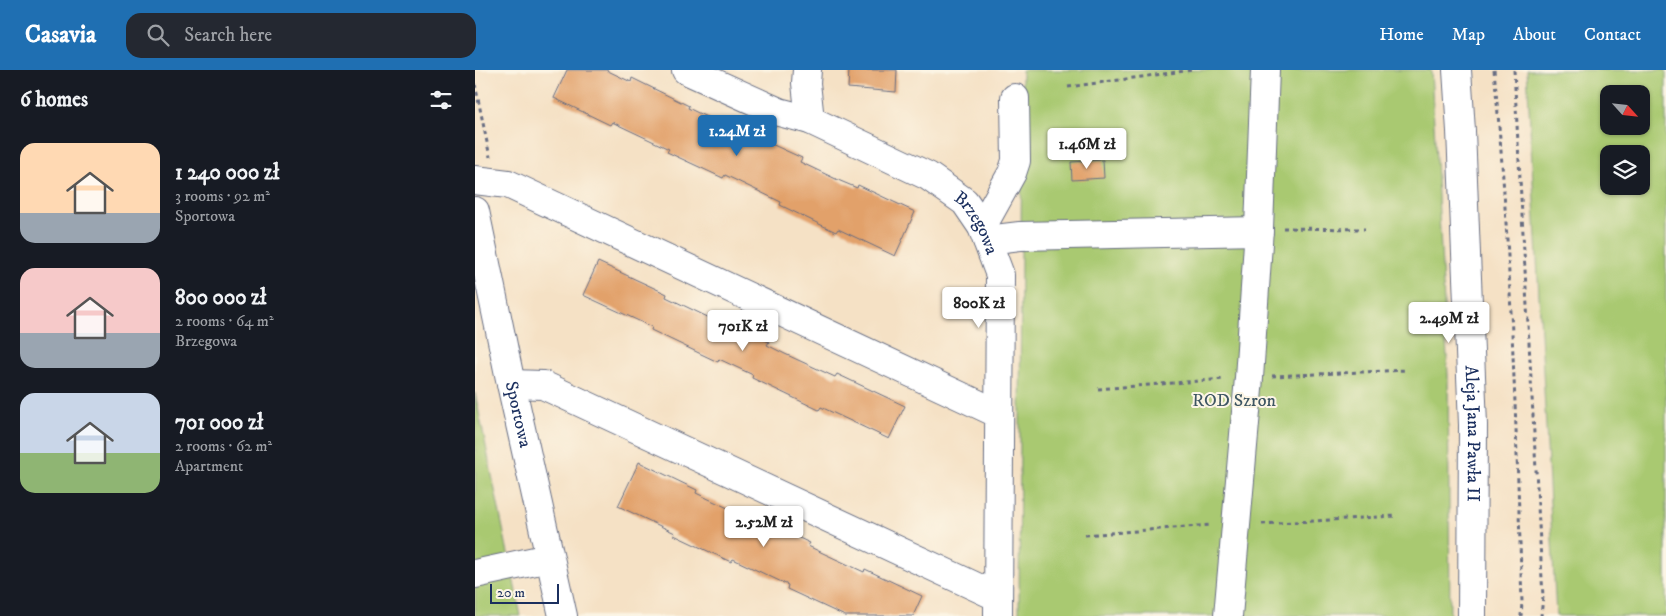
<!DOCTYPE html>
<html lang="en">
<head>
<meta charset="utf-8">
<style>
  body { margin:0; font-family:"IM FELL DW Pica",serif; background:#242831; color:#f1f3f6; height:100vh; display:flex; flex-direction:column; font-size:19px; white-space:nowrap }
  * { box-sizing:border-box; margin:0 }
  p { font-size:16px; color:#9ea1a6 }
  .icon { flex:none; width:28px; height:28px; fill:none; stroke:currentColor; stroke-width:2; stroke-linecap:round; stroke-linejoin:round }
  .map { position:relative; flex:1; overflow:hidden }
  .side { display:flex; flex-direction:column; background:#171b24; width:475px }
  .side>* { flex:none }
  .needle { width:32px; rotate:117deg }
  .buttons { position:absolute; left:1125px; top:15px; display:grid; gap:10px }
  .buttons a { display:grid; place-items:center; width:50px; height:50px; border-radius:10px; background:#171b24; box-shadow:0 1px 4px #0004; font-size:25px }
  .scale { position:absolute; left:15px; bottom:12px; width:69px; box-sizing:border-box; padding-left:5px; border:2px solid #1b2f5e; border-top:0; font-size:14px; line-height:18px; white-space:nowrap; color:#1b2f5e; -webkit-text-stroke:4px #fcf5e5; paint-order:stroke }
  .price { position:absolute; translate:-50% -42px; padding:0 11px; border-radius:5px; background:#fff; color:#222; font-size:16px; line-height:32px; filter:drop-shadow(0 1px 2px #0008) }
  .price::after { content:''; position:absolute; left:50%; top:30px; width:15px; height:11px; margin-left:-8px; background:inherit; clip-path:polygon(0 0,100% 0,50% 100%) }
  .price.on { background:#1f6fb2; color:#fff }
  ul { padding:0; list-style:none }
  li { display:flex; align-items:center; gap:15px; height:125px; padding:0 20px }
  li span { display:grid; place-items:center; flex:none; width:140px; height:100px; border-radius:15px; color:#555 }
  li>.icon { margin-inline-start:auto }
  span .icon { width:60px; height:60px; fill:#fffc; stroke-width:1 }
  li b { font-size:21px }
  h2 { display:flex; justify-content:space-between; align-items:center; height:60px; padding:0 20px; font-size:21px }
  header { display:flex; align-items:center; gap:30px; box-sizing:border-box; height:70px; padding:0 25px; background:#1f6fb2; color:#fff }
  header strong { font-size:24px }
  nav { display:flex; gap:28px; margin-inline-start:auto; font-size:18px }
  .search { width:350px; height:45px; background:#242831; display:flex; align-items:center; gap:12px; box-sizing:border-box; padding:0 18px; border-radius:15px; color:#9ea1a6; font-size:19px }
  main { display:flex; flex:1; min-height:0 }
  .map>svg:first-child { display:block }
  .green { fill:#a9c971; stroke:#627c68; fill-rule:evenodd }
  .building { fill:#e2a16b }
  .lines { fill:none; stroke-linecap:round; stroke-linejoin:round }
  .minor-casing { stroke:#676d82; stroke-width:30 }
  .path { stroke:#676d82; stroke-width:3; stroke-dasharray:4 4; stroke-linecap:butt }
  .minor { stroke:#fff; stroke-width:28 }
  .labels { text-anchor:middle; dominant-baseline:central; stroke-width:4; stroke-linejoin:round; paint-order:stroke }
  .street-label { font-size:18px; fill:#1b2f5e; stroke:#fcf5e5 }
  .park-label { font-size:18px; fill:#3e5663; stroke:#fcf5e5 }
</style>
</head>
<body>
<header>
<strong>Casavia</strong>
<div class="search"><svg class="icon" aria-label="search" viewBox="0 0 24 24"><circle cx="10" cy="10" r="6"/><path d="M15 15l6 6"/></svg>Search here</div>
<nav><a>Home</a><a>Map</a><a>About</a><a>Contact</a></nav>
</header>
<main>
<section class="side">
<h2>6 homes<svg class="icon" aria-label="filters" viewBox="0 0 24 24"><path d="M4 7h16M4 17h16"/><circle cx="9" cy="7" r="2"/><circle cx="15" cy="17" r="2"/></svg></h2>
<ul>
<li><span style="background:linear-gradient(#ffd9b3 70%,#9aa5b1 0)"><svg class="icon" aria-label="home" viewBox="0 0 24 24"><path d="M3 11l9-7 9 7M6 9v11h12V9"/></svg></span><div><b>1 240 000 zł</b><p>3 rooms · 92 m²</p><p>Sportowa</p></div></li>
<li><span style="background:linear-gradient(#f6c9c9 65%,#9aa5b1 0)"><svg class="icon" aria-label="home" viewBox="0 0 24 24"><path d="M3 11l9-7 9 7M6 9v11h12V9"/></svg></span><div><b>800 000 zł</b><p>2 rooms · 64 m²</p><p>Brzegowa</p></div></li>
<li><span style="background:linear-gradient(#c9d6e8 60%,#8fb573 0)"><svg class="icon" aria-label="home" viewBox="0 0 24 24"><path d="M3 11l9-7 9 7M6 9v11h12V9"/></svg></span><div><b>701 000 zł</b><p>2 rooms · 62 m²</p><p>Apartment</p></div></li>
</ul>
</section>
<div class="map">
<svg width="1191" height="546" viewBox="0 0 1191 546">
  <rect width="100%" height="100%" fill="#fcf5e5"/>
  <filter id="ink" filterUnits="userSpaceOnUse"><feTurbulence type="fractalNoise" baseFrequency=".02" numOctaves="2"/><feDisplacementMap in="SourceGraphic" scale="10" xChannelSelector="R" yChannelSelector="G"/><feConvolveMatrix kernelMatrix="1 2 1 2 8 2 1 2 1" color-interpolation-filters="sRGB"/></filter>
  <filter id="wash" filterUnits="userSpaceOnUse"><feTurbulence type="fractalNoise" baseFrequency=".0096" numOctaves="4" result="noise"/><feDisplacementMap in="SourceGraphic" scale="20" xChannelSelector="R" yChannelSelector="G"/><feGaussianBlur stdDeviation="1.12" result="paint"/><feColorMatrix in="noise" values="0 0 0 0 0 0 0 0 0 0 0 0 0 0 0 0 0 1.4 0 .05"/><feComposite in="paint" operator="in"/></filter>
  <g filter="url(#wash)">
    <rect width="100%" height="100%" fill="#f5e1c5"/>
    <!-- green -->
    <g class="green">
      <polygon points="547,0 956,0 973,305 975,546 544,546"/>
      <path d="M1052 0H1191V546H1081ZM1134 24H1166V56H1134ZM1134 84H1166V116H1134Z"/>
      <polygon points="0,323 46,546 0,546"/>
    </g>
    <g id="blocks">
      <!-- building -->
      <g class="building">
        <polygon points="92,0 131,0 156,12 157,8 214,36 213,38 250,56 268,65 270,62 327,88 325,92 363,110 382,118 383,115 440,142 420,186 363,159 361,162 342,153 305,135 306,132 250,105 248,108 192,82 194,79 137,52 135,55 79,28"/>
        <polygon points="374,0 422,0 421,22 373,18"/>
        <polygon points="628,90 629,108 597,110 596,92"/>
        <polygon points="123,192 192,224 191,227 241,251 258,259 260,256 294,272 292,275 310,284 360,307 362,304 430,336 414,369 346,337 344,340 294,316 277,308 278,305 244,289 243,292 226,284 176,260 177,257 108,225"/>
        <polygon points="164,392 222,420 221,423 276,449 277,446 335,473 333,476 352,485 389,502 390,499 447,526 438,546 370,546 312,519 313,515 258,489 256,492 199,465 200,463 143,436"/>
      </g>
    </g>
  </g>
  <g filter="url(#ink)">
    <use href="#blocks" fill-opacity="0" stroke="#676d82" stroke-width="1"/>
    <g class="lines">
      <!-- minor casing -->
      <g class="minor-casing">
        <g id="minor">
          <path id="s1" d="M211 0 304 42 335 50 453 106 490 132 507 157 525 205 523 546"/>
          <polyline points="332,0 331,13 335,50"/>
          <path id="s2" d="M982 0 986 61 998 355 997 546"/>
          <polyline points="0,110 33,114 524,344"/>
          <path id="s3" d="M0 141 36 314 88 546"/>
          <polyline points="507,157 537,103 541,91 540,28"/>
          <polyline points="512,170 545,166 784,161"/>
          <polyline points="36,314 68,315 523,527"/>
          <polyline points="0,504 74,488"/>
          <polyline points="753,546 774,308 784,158 790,0"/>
        </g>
      </g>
      <!-- path -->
      <g class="path">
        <path d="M1019 0C1036 177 1041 355 1047 532L1046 546"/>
        <polyline points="1039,0 1068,527 1066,546"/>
        <polyline points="0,14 15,87"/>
        <polyline points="593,17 717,0"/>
        <polyline points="808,158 890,159"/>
        <polyline points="797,306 932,300"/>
        <polyline points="623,319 749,309"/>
        <polyline points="787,454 921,446"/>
        <polyline points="610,465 736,455"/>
      </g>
      <!-- minor -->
      <use href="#minor" class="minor"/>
    </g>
  </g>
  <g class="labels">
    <!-- street labels -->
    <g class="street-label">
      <text stroke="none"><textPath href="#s1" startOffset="334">Brzegowa</textPath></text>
      <text stroke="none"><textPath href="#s3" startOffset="208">Sportowa</textPath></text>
      <text stroke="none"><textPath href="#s2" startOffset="364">Aleja Jana Pawła II</textPath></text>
    </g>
    <!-- park labels -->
    <g class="park-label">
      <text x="759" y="331">ROD Szron</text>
    </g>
  </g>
</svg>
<div class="buttons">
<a><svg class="needle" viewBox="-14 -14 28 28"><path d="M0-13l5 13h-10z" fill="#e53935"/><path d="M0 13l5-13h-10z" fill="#9ea1a6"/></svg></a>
<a><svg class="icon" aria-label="layers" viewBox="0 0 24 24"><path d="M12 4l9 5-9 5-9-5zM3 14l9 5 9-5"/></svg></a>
</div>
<div class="scale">20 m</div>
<b class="price on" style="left:262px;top:87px">1.24M zł</b>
<b class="price" style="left:612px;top:100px">1.46M zł</b>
<b class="price" style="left:504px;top:259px">800K zł</b>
<b class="price" style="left:974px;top:274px">2.49M zł</b>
<b class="price" style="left:268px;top:282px">701K zł</b>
<b class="price" style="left:289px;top:478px">2.52M zł</b>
</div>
</main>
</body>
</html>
